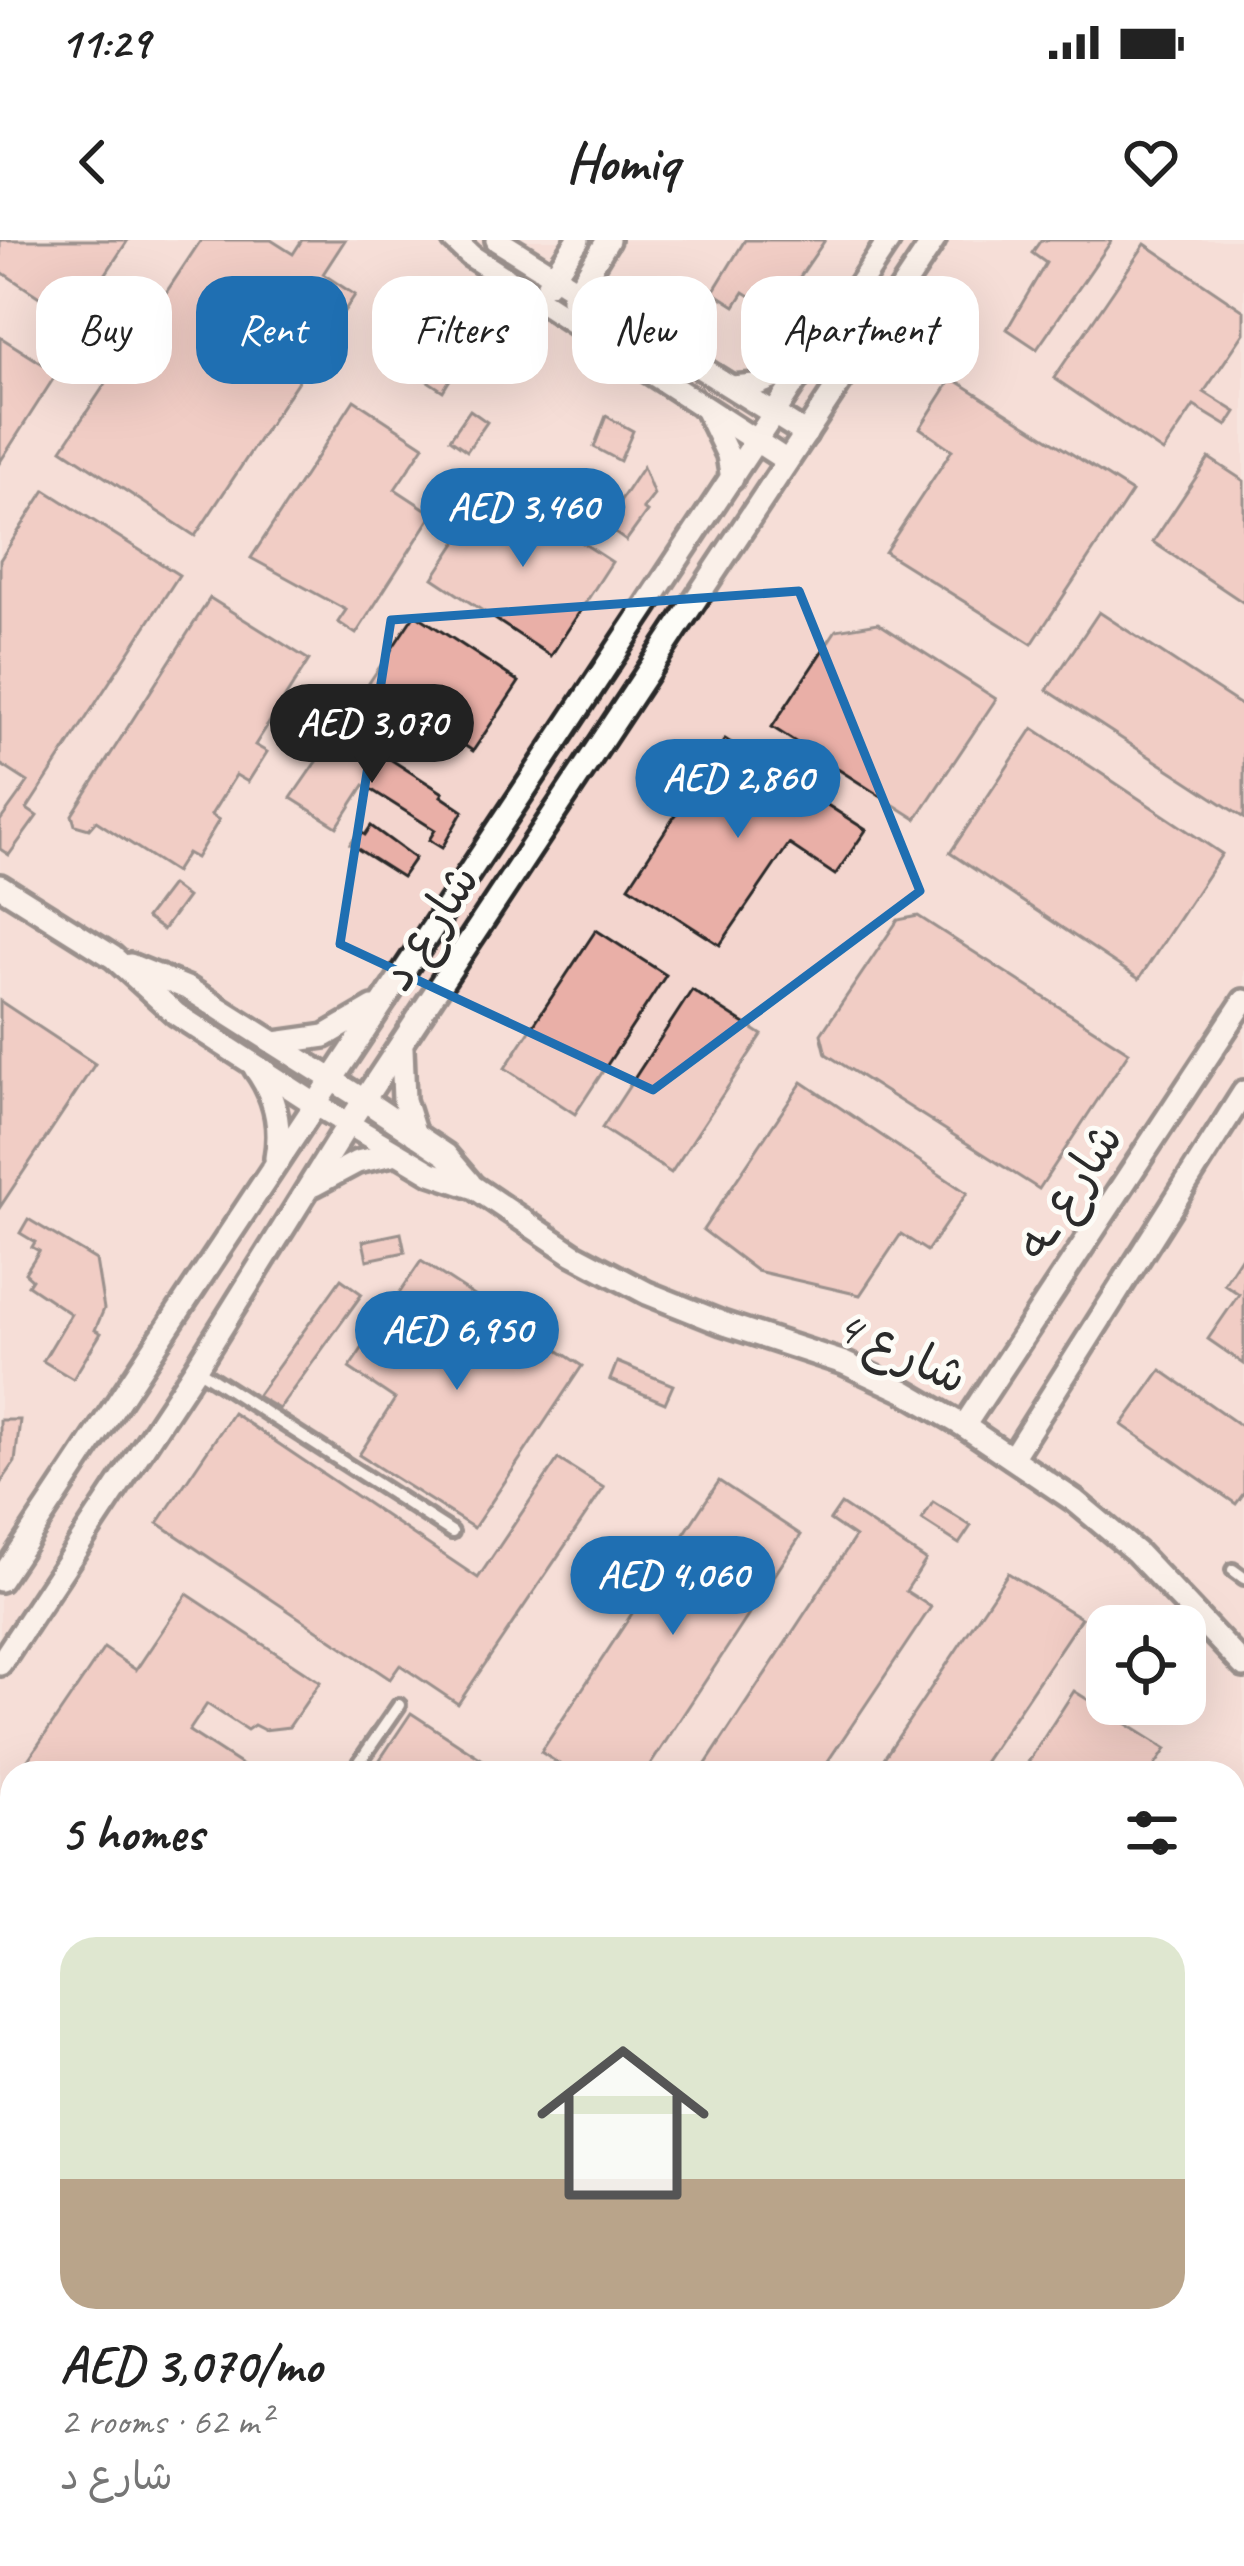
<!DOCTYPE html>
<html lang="en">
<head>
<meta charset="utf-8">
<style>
  body { margin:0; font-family:Caveat,"Playpen Sans Arabic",sans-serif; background:#f6f6f6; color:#222; height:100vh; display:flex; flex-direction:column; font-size:45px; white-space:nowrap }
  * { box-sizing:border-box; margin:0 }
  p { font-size:39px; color:#767676 }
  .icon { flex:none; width:66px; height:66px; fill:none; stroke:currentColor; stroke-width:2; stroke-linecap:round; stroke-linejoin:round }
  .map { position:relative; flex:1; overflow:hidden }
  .sheet { position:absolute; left:0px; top:1521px; width:1245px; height:807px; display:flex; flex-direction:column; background:#fff; border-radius:36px 36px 0 0; box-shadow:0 12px 48px #0002 }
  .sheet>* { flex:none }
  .banner { position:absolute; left:36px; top:36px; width:1173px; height:108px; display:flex; gap:24px }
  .tools { position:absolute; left:1086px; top:1365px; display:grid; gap:24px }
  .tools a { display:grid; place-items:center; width:120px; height:120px; border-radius:24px; background:#fff; box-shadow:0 12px 48px #0002; font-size:60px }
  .price { position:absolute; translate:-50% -102px; padding:0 27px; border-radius:42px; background:#1f6fb2; color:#fff; font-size:39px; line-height:78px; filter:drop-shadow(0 3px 6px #0008) }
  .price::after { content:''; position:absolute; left:50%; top:72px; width:36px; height:27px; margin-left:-18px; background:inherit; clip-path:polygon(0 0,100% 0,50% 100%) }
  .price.on { background:#222; color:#fff }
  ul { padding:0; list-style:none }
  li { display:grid; align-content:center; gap:24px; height:636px; padding:0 60px }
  li span { display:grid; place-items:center; height:372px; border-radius:36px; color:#555 }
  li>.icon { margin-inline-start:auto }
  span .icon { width:216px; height:216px; fill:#fffc; stroke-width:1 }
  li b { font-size:51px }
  h2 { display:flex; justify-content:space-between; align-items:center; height:144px; padding:0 60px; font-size:51px }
  .chip { padding:0 42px; border-radius:36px; background:#fff; box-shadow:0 12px 48px #0002; font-size:42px; line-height:108px }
  .chip.on { background:#1f6fb2; color:#fff }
  .status { display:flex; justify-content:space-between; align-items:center; height:84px; padding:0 60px; background:#fff; direction:ltr }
  .status svg { height:33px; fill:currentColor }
  header { display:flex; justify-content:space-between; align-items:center; height:156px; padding:0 60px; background:#fff; font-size:54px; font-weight:600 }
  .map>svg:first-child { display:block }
  .built { fill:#f3d5ce; fill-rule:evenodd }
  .building { fill:#e9afa7; stroke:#2b2b2b; stroke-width:3 }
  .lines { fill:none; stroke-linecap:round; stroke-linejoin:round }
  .service-casing { stroke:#2b2b2b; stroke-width:20 }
  .minor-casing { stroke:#2b2b2b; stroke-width:30 }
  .service { stroke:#fdfcf7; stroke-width:10 }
  .minor { stroke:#fdfcf7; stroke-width:21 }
  .marked { fill:none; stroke:#1f6fb2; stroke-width:9; stroke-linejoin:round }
  .labels { text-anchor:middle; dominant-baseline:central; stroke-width:10; stroke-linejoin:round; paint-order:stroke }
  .street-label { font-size:48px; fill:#2b2b2b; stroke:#fdfcf7 }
</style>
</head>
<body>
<div class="status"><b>11:29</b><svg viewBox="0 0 49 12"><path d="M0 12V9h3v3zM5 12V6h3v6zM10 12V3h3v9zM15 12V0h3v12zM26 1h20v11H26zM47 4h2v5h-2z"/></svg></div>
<header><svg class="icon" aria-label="back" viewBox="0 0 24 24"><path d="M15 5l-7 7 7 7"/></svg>Homiq<svg class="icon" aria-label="heart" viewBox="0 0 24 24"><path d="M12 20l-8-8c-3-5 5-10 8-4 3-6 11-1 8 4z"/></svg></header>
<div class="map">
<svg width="1244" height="2326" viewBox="0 0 1244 2326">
  <rect width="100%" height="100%" fill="#f7e5df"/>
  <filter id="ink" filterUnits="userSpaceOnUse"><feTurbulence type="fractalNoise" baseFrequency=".00833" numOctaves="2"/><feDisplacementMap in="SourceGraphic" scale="24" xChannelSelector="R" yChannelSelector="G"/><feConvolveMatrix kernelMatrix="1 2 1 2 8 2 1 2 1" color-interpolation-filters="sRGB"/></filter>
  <g filter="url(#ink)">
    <!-- built -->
    <path class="built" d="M0 0H1244V2326H0ZM1107 1386H1185V1464H1107ZM12 1533H1233V2316H12Z"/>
    <!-- building -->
    <g class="building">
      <polygon points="0,0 128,0 82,70 68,76 0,31"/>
      <polygon points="201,0 271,0 293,14 302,0 345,0 323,34 355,55 195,296 62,209"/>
      <polygon points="745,0 825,0 776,72 744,52 735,66 713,52"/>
      <polygon points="1041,0 1112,0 1037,109 1007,89 1046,23 1032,13"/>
      <polygon points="1145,4 1244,71 1244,93 1204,152 1236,172 1227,186 1194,166 1163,212 1054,138"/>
      <polygon points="462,73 495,94 484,111 451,89"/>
      <polygon points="403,93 457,128 443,151 388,115"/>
      <polygon points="0,97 57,133 0,222"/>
      <polygon points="952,138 1132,252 1032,404 885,312 952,210 920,188"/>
      <polygon points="354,160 424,206 395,249 433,274 356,394 338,382 346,370 251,318"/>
      <polygon points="470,170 487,182 467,211 450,199"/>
      <polygon points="606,176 633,191 620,221 594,207"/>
      <polygon points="1209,218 1244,241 1244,363 1153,302"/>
      <polygon points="643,227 654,255 643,269 647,272 626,301 604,285"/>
      <polygon points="494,245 612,322 551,416 433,338"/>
      <polygon points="45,250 179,335 27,569 37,576 9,615 0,609 0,581 28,542 0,524 0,320"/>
      <polygon points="210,358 309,420 255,505 267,512 248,542 236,535 211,575 219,580 196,618 187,613 175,632 96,581 89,589 75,585 72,575"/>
      <polygon points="1099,372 1244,467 1244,578 1047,450"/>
      <polygon points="415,374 519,442 473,511 369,443"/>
      <polygon points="878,383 996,459 916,579 772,487 836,390"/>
      <polygon points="340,487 443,553 441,556 463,571 442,608 429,600 435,590 364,545 337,587 291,558"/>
      <polygon points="1033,488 1222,614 1139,739 950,613"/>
      <polygon points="725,499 866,590 835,635 789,604 720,705 629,646"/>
      <polygon points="371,586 415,618 402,637 350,604 359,591 365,595"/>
      <polygon points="171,645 187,657 163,690 146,678"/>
      <polygon points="918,676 1129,812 1039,949 826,814 821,794 898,680"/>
      <polygon points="596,690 666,735 575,874 505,828"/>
      <polygon points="692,750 762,795 671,933 602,888"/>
      <polygon points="0,761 95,824 0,967"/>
      <polygon points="802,842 967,953 927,1011 901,994 860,1055 757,1031 703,990"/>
      <polygon points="28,979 96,1020 104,1069 95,1090 101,1093 73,1139 43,1121 71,1074 28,1045 32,1039 25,1033 39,1011 32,1007 35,1002 20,993"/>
      <polygon points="401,993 405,1012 367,1020 363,1001"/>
      <polygon points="1244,1013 1244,1124 1208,1099 1239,1054 1224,1044"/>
      <polygon points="421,1021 582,1126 474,1288 359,1215 395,1159 349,1128"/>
      <polygon points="341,1039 362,1054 279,1169 257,1156"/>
      <polygon points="617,1122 673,1145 665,1163 610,1140"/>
      <polygon points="1161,1130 1244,1188 1244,1253 1236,1264 1122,1185"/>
      <polygon points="233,1173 478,1338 558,1219 604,1248 458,1464 400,1425 390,1439 158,1283"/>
      <polygon points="0,1180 20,1180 15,1222 0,1244"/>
      <polygon points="719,1241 801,1295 645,1533 573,1533 541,1512"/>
      <polygon points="933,1262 971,1286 959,1304 922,1280"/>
      <polygon points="841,1264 926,1320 906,1351 931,1367 820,1533 700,1533 855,1297 830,1280"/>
      <polygon points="1008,1333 1081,1378 977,1533 874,1533"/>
      <polygon points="187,1354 320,1442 289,1487 264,1490 254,1485 247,1490 207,1464 189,1491 254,1533 19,1533 104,1408 136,1430"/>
      <polygon points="1074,1451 1166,1509 1150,1533 1021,1533"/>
      <polygon points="411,1473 489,1524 483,1533 371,1533"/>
    </g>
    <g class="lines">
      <!-- service casing -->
      <g class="service-casing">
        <g id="service">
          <polyline points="196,1128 452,1292"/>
          <polyline points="1233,1330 1244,1338"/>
          <polyline points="352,1533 399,1465"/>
          <polyline points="1233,1566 1244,1572"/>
          <polyline points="0,2110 12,2118"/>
          <polyline points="0,2165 12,2148"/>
        </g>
      </g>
      <!-- minor casing -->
      <g class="minor-casing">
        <g id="minor">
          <polyline points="454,0 471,16 787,221"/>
          <polyline points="497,0 806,194"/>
          <polyline points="548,44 578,0"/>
          <polyline points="572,59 608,0"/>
          <polyline points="732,147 755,145 807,124"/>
          <polyline points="706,169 728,215 732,239"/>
          <polyline points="0,646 113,717 176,774 315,864 431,933 475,948 573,1014 647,1053 722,1083 844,1123 904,1151 964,1186 1075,1261 1136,1312 1244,1426"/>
          <polyline points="130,725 189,749 364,860 446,915 470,943"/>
          <polyline points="275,803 325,796 373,768"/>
          <polyline points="402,808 404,860 415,895"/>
          <path d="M255 828C275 855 282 885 276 918"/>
          <polyline points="314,945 357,922 397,913"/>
          <polyline points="964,1186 1244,761"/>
          <polyline points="1012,1218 1244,852"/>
          <polyline points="0,1340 889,0"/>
          <polyline points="0,1424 196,1128 348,884 934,0"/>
          <polyline points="0,1706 12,1717"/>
          <polyline points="954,2316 970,2326"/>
        </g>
      </g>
      <!-- service -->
      <use href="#service" class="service"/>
      <!-- minor -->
      <use href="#minor" class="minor"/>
    </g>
  </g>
  <!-- marked area -->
  <path d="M0 0H1244V2326H0ZM799 351 920 651 653 850 340 704 391 380Z" fill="#f7e5df" fill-opacity=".55" fill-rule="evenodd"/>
  <path class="marked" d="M799 351 920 651 653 850 340 704 391 380Z"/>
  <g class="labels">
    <!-- street labels -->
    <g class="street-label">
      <text transform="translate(429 687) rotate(-57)">شارع د</text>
      <text transform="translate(1069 951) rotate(-57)">شارع ـه</text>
      <text transform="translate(902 1111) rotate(25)">شارع 4</text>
    </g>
  </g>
</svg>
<div class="tools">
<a><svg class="icon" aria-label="locate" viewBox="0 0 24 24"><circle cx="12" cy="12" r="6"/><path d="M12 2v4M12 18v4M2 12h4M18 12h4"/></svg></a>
</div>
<b class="price" style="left:523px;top:330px">AED 3,460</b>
<b class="price on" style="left:372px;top:546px">AED 3,070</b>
<b class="price" style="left:738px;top:601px">AED 2,860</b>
<b class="price" style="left:457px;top:1153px">AED 6,950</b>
<b class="price" style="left:673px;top:1398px">AED 4,060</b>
<div class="banner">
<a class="chip">Buy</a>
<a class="chip on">Rent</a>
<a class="chip">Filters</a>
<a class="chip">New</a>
<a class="chip">Apartment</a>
</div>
<section class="sheet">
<h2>5 homes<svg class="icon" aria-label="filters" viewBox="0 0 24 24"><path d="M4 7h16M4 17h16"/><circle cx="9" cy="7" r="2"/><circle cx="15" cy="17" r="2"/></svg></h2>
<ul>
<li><span style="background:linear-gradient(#dfe7d0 65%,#b9a48a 0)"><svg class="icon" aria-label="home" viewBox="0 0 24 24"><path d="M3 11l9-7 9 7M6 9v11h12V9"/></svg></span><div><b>AED 3,070/mo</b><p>2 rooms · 62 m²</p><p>شارع د</p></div></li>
</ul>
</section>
</div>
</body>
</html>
